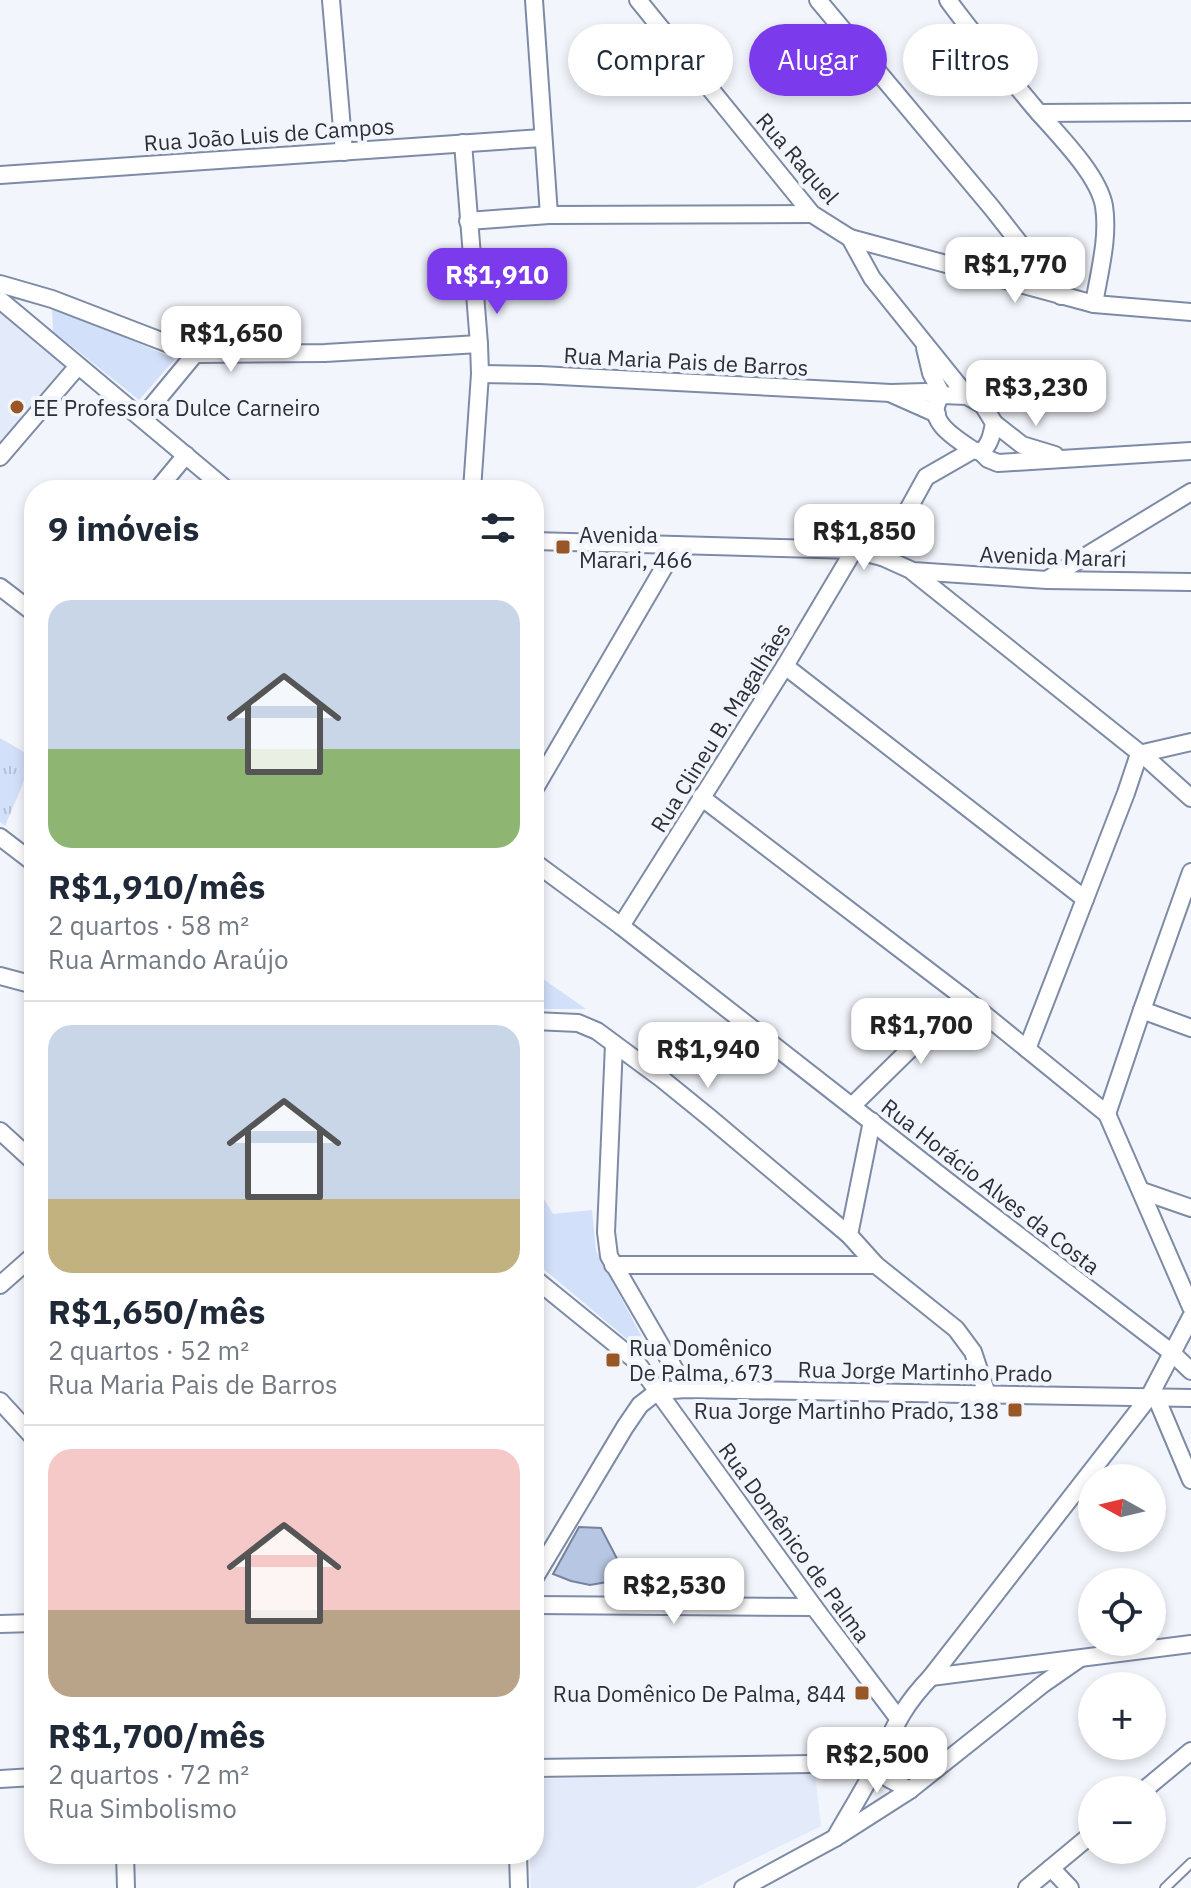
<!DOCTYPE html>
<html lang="pt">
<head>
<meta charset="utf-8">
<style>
  body { margin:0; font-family:"IBM Plex Sans",sans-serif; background:#f2f2f3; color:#1f2937; height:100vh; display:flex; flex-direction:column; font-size:30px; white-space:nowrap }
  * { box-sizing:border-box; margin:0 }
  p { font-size:26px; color:#747a83 }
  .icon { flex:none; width:44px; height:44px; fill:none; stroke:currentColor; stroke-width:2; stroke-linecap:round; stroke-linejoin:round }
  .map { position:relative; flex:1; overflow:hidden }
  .sheet { position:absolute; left:24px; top:480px; width:520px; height:1384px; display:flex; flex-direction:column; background:#fff; border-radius:32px; box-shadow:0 4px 12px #0003 }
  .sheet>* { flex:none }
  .top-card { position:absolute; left:568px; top:24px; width:502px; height:72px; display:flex; gap:16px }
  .needle { width:52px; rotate:278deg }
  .buttons { position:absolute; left:1078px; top:1464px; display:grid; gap:16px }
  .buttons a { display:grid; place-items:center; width:88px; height:88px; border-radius:50%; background:#fff; box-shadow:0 4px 12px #0003; font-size:40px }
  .price { position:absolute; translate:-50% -68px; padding:0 18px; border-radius:16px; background:#fff; color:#222; font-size:26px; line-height:52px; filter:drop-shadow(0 2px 4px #0008) }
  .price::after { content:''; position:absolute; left:50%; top:48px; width:24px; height:18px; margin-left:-12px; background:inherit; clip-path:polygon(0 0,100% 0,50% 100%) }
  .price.on { background:#7c3aed; color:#fff }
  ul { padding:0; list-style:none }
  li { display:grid; align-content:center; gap:16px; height:424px; padding:0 24px }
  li+li { border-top:2px solid #e0e1e3 }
  li span { display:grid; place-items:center; height:248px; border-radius:24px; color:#555 }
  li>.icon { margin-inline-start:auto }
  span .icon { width:144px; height:144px; fill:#fffc; stroke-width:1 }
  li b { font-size:34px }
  h2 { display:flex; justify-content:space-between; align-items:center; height:96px; padding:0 24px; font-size:34px }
  .pill { padding:0 28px; border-radius:36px; background:#fff; box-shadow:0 4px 12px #0003; font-size:28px; line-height:72px }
  .pill.on { background:#7c3aed; color:#fff }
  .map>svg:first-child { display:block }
  .built { fill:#e3eaf9 }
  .grass { fill:#d3e0fa }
  .park { fill:url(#park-tufts) }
  .building { fill:#b7c6e2; stroke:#75829c; stroke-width:2 }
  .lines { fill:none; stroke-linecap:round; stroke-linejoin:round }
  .lane-casing { stroke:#7e8ba6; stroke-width:12 }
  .street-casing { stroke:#7e8ba6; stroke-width:20 }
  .lane { stroke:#fff; stroke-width:8 }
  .street { stroke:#fff; stroke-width:16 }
  .poi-dot { fill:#995725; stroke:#f2f5fb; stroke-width:3 }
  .labels { text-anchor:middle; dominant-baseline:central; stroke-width:8; stroke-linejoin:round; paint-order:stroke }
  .street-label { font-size:22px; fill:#2a2f3a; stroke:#f2f5fb }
  .poi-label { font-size:22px; fill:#2a2f3a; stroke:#f2f5fb; text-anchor:start }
</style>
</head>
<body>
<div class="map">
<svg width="1191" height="1888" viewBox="0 0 1191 1888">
  <defs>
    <pattern id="park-tufts" width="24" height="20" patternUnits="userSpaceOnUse" patternTransform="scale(2)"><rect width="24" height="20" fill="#d3e0fa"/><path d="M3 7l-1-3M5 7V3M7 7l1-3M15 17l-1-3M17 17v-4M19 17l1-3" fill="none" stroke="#b5c0d7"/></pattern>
  </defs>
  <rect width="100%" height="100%" fill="#f2f5fb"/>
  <!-- built -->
  <g class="built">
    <polygon points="0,302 69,359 0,456"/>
    <polygon points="815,1773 821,1826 695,1888 531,1888 530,1854 534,1854 534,1779"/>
  </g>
  <!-- grass -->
  <g class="grass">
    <polygon points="52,306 175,359 139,400 53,331"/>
    <polygon points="543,979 586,1009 534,1009 534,989"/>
    <polygon points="534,1183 553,1214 592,1210 596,1251 645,1343 639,1349 534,1261"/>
  </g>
  <!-- park -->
  <polygon class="park" points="0,738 31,756 22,786 5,826 0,822"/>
  <!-- building -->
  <polygon class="building" points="579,1527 601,1528 625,1574 607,1582 590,1585 571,1581 553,1574"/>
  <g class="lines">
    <!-- lane casing -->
    <g class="lane-casing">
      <polyline id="lane" points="1165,1888 1191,1863"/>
    </g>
    <!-- street casing -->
    <g class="street-casing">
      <g id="street">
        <polyline points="331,0 344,152"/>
        <polyline points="534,0 549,215"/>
        <polyline points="638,0 812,214 850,238 872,278 967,396"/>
        <polyline points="818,0 992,208 1061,296"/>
        <path d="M948 0C975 37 1004 71 1033 106 1055 132 1098 173 1104 206 1109 238 1099 273 1094 304"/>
        <polyline points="1039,113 1191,112"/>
        <polyline points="463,143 479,344 480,374 472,490"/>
        <polyline points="0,175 542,138"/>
        <polyline points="468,221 549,215 812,214"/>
        <polyline points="850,238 1094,304 1191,312"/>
        <polyline points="0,284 52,299 195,354 325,353 479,344"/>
        <polyline points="0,300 227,490"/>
        <polyline points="925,348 931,373 942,395"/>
        <polyline points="480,374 540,375 891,393 926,392 939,397"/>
        <polyline points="892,394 937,414"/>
        <polyline points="142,418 195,354"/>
        <polyline points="994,423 1022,445 1055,455"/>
        <polyline points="981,452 988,459 998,463 1191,451"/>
        <polyline points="0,457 78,366"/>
        <polyline points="157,490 186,455"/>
        <polyline points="534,541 854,550 882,557 913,571 1047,580 1191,582"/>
        <path d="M882 557 926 477 973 450 981 452C990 445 992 434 994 423L983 405 967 396 942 395C922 419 955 438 973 450"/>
        <polyline points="913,572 1151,762 1191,798"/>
        <polyline points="1048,579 1191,492"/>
        <polyline points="0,587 34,613"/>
        <polyline points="785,666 1085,899"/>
        <polyline points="534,790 677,545"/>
        <polyline points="701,797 963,997 1107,1114 1191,1307"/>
        <polyline points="0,837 34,863"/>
        <polyline points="534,862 621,926 946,1180 1171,1352 1191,1371"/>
        <polyline points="621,926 785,666 854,550"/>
        <polyline points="0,976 34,985"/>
        <polyline points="1142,1010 1191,1028"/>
        <polyline points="534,1021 578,1023 597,1031 662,1079 710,1118 849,1235"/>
        <polyline points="614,1044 606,1232 609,1256 686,1389"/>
        <polyline points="1027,1049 1126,793 1139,754 1191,742"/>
        <polyline points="852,1106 963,997"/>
        <polyline points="1107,1114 1142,1010 1191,872"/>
        <polyline points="872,1121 849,1235 876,1265 956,1329 973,1352 987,1394"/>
        <polyline points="0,1131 34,1162"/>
        <polyline points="1142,1191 1191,1208"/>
        <polyline points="613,1265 876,1265"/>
        <polyline points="534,1278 635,1360 814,1607 898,1718"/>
        <polyline points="0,1285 34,1255"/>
        <polyline points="658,1391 686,1389 1191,1398"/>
        <polyline points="1156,1397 1191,1480"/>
        <polyline points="0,1401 34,1438"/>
        <polyline points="534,1579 625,1427 640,1405 658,1391"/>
        <polyline points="534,1605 814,1607"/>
        <polyline points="0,1624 34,1623"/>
        <polyline points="931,1677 1191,1644"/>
        <polyline points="877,1763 889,1779 910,1790"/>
        <polyline points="534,1768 877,1763"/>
        <polyline points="0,1779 34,1777"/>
        <polyline points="1144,1790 1191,1751"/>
        <path d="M835 1838C849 1813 865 1788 878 1762 895 1726 902 1707 931 1677L1149 1397 1191 1317"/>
        <polyline points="125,1854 126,1888"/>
        <polyline points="518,1854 519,1888"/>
        <polyline points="1051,1868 1070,1888"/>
        <polyline points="743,1888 835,1838 910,1790 1043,1684 1079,1659"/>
        <polyline points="1027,1888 1092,1834"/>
      </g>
    </g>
    <!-- lane -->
    <use href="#lane" class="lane"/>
    <!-- street -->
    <use href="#street" class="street"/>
  </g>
  <!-- markers -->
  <g class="poi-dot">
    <circle cx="17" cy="407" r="8"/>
    <rect x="555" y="539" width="16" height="16" rx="4"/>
    <rect x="605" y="1352" width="16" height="16" rx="4"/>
    <rect x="1007" y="1402" width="16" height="16" rx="4"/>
    <rect x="854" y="1685" width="16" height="16" rx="4"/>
  </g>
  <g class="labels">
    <!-- street labels -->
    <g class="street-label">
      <text transform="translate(269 134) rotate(-4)">Rua João Luis de Campos</text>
      <text transform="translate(798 158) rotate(49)">Rua Raquel</text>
      <text transform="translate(686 361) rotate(3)">Rua Maria Pais de Barros</text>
      <text transform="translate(1053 556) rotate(2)">Avenida Marari</text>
      <text transform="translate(720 727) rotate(-58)">Rua Clineu B. Magalhães</text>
      <text transform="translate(991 1186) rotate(38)">Rua Horácio Alves da Costa</text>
      <text transform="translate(925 1371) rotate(1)">Rua Jorge Martinho Prado</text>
      <text transform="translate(795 1542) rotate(54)">Rua Domênico de Palma</text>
    </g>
    <!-- poi labels -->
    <g class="poi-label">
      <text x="33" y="407">EE Professora Dulce Carneiro</text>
      <text x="579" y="534">Avenida<tspan x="579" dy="25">Marari, 466</tspan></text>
      <text x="629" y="1347">Rua Domênico<tspan x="629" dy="25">De Palma, 673</tspan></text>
      <text x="999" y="1410" text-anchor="end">Rua Jorge Martinho Prado, 138</text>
      <text x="846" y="1693" text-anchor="end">Rua Domênico De Palma, 844</text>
    </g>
  </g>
</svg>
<div class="buttons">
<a><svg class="needle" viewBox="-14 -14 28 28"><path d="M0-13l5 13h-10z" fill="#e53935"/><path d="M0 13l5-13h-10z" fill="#747a83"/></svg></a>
<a><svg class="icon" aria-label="locate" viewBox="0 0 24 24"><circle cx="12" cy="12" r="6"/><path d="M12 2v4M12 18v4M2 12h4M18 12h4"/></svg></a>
<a>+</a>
<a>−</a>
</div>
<b class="price" style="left:1015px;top:305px">R$1,770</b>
<b class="price on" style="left:497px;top:316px">R$1,910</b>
<b class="price" style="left:231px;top:374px">R$1,650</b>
<b class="price" style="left:1036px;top:428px">R$3,230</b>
<b class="price" style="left:864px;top:572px">R$1,850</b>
<b class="price" style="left:921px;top:1066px">R$1,700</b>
<b class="price" style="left:708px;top:1090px">R$1,940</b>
<b class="price" style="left:674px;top:1626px">R$2,530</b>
<b class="price" style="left:877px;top:1795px">R$2,500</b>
<div class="top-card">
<a class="pill">Comprar</a>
<a class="pill on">Alugar</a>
<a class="pill">Filtros</a>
</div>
<section class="sheet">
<h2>9 imóveis<svg class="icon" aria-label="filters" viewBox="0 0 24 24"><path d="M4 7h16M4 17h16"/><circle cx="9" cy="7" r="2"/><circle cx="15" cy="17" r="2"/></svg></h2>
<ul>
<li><span style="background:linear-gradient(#c9d6e8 60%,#8fb573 0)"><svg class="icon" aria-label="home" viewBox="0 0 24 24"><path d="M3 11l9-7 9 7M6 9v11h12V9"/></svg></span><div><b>R$1,910/mês</b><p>2 quartos · 58 m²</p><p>Rua Armando Araújo</p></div></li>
<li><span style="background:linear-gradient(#c9d6e8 70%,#c2b280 0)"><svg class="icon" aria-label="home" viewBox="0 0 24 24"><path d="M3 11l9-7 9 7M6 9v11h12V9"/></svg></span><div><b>R$1,650/mês</b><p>2 quartos · 52 m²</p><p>Rua Maria Pais de Barros</p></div></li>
<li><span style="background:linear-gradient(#f6c9c9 65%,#b9a48a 0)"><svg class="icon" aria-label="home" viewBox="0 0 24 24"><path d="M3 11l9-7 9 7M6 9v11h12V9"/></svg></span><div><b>R$1,700/mês</b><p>2 quartos · 72 m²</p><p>Rua Simbolismo</p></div></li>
</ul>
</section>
</div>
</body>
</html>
